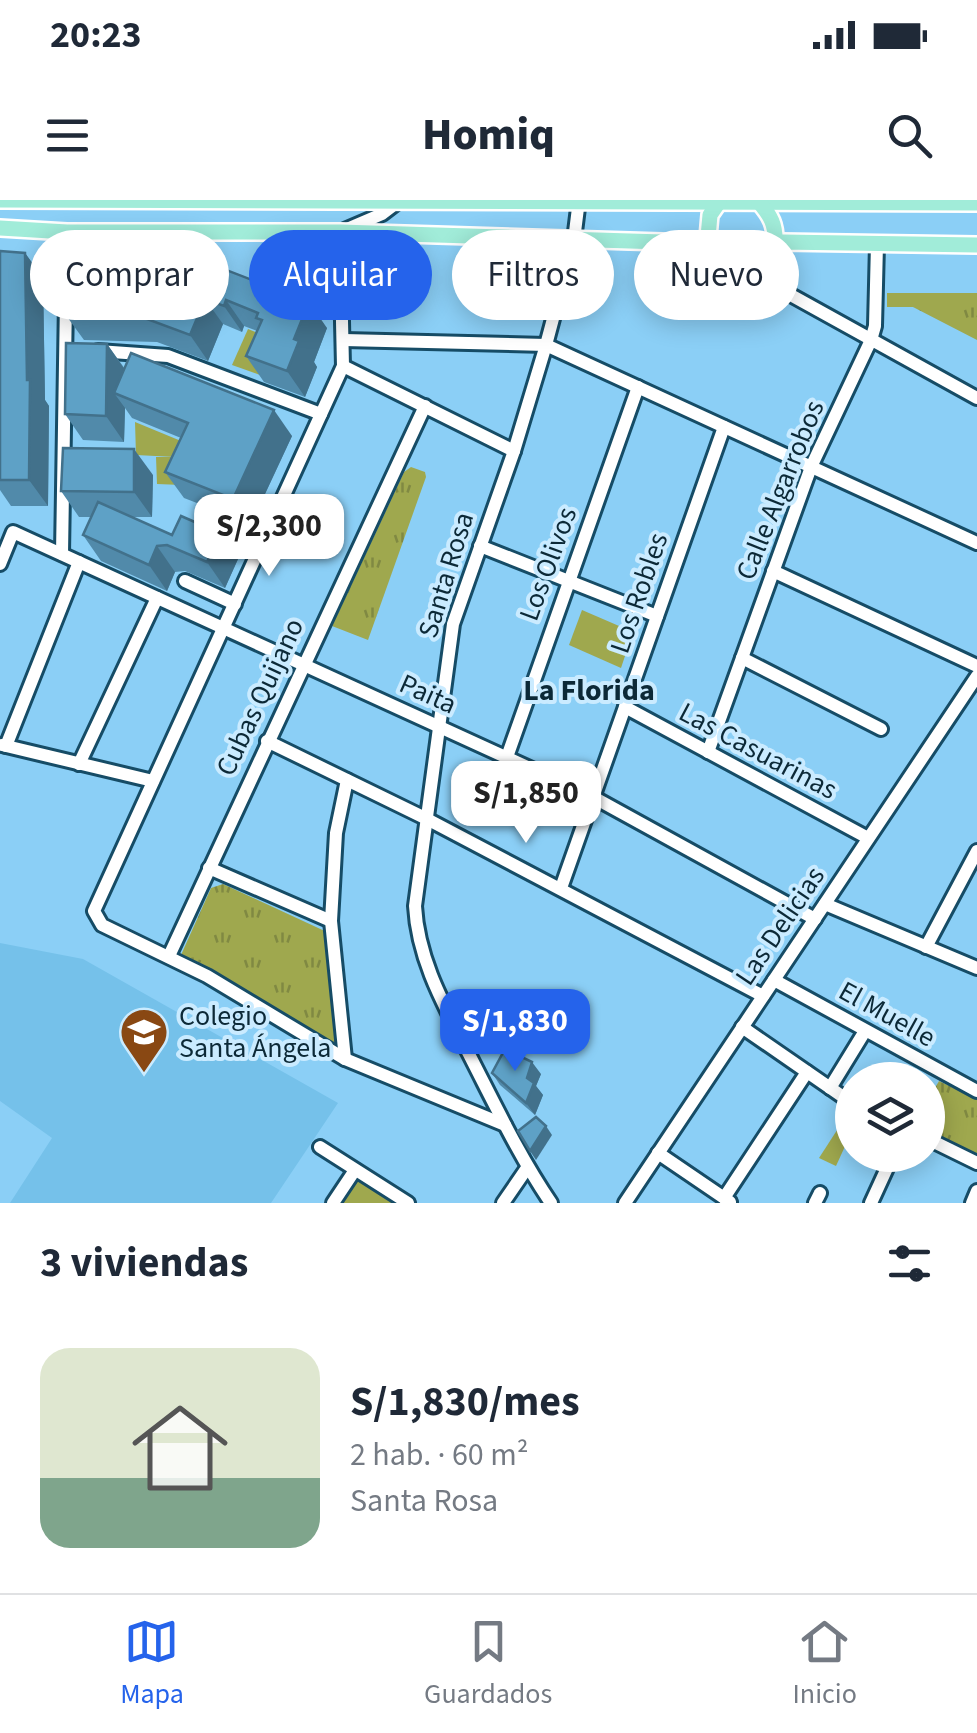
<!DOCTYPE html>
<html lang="es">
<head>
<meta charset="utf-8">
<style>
  body { margin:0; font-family:"Source Sans 3",sans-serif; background:#f2f2f3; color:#1f2937; height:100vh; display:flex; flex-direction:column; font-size:38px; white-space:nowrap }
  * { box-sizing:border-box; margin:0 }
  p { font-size:32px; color:#747a83 }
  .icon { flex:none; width:55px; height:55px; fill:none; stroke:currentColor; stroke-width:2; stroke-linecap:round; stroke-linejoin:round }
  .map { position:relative; height:1003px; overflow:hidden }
  .sheet { display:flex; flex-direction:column; background:#fff; flex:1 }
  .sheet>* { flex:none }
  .guide { position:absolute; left:30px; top:30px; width:918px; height:90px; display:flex; gap:20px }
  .controls { position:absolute; left:835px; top:862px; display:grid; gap:20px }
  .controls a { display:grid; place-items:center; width:110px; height:110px; border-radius:50%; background:#fff; box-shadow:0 5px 25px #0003; font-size:50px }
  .price { position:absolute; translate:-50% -85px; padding:0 22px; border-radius:20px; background:#fff; color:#222; font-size:32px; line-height:65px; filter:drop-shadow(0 2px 5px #0008) }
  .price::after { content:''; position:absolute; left:50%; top:60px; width:30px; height:22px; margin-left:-15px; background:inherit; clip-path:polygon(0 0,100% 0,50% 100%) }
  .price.current { background:#2563eb; color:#fff }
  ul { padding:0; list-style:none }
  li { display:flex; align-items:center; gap:30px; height:250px; padding:0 40px }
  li+li { border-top:2px solid #e0e1e3 }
  li span { display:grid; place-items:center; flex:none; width:280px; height:200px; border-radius:30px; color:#555 }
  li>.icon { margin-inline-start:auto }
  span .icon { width:120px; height:120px; fill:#fffc; stroke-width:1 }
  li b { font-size:42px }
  h2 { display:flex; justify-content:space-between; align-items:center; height:120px; padding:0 40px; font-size:42px }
  .tag { padding:0 35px; border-radius:45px; background:#fff; box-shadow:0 5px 25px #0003; font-size:35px; line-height:90px }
  .tag.current { background:#2563eb; color:#fff }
  .status { display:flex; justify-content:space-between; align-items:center; height:70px; padding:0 50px; background:#fff; direction:ltr }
  .status svg { height:28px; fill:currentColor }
  header { display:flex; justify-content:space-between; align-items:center; height:130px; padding:0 40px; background:#fff; font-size:45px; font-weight:800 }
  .tab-bar { display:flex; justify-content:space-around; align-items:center; height:140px; border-top:2px solid #e0e1e3; background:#fff; font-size:28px; color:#747a83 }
  .tab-bar a { display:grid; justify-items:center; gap:5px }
  .tab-bar .current { color:#2563eb }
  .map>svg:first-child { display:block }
  .built { fill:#75c1ea }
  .grass { fill:#9fa84e }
  .park { fill:url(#park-tufts) }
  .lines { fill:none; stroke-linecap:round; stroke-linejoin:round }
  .minor-casing { stroke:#164c66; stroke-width:18 }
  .major-casing { stroke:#fff; stroke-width:20 }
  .minor { stroke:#fff; stroke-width:12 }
  .major { stroke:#a1ecd9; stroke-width:15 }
  .wall { fill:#518aaa }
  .shaded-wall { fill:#42718b }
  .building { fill:#5ea1c6; stroke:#42718b; stroke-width:2.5 }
  .labels { text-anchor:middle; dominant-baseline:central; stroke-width:8; stroke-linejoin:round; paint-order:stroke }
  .street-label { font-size:28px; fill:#0c2937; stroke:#caebff }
  .poi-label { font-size:28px; fill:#0c2937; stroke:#caebff; text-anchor:start }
  .neighbourhood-label { font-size:30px; font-weight:bold; fill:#0c2937; stroke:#caebff }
</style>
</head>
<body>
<div class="status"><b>20:23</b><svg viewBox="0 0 49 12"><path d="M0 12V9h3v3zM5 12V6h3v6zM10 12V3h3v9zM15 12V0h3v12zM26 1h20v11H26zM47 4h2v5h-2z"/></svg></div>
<header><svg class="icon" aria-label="menu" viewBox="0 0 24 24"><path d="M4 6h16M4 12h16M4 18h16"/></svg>Homiq<svg class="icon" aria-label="search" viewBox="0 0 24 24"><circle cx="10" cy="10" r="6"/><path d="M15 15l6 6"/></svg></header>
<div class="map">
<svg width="977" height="1003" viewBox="0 0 977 1003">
  <defs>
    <pattern id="park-tufts" width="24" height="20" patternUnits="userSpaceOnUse" patternTransform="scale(2.5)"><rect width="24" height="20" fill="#9fa84e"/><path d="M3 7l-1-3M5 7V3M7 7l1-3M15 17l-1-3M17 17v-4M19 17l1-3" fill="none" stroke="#808942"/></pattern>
  </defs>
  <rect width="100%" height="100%" fill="#8bcff6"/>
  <!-- built -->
  <polygon class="built" points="0,743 83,759 338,903 271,1003 10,1003 52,938 0,901"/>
  <!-- grass -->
  <g class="grass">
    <polygon points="248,129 276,140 260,175 232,165"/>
    <polygon points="135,222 198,248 182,285 157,284 156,257 175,257 136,255"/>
    <polygon points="582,410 633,432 621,468 569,445"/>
    <polygon points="852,907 852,931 836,966 819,958"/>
  </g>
  <!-- park -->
  <g class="park">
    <polygon points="887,93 977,93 977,140 913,107 887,107"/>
    <polygon points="411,267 425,272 426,277 368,440 332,426 404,272"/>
    <polygon points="223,684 329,733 337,841 333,844 181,755 211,688"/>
    <polygon points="939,881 977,899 977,955 928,932 928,900"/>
    <polygon points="357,977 398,1003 340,1003"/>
  </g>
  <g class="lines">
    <!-- minor casing -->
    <g class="minor-casing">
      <g id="minor">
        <polyline points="399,1 382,14 340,32 343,166 94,711 102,725 207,776 345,859 505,925"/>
        <polyline points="742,68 977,198"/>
        <polyline points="66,70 67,32"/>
        <polyline points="344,140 546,145 977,343"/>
        <polyline points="98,151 168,156 321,214"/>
        <polyline points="343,166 514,251"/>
        <polyline points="210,317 263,341"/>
        <polyline points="480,346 657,416"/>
        <polyline points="62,354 66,100"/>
        <polyline points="0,364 13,332 593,597 815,719"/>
        <polyline points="773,371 977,466"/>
        <polyline points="185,381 235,404"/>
        <polyline points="742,458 881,529"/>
        <polyline points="625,507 868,638"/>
        <polyline points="267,541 425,618 763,796"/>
        <polyline points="2,545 153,581"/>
        <polyline points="6,546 79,362"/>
        <polyline points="708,552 811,267 871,140 875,126 877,44"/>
        <polyline points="507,557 638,187"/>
        <polyline points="79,564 157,398"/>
        <polyline points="209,668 331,721"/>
        <polyline points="561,688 724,227"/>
        <polyline points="825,704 977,768"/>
        <polyline points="926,747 977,651"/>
        <polyline points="169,756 425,206"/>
        <polyline points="774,780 977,891"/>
        <polyline points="742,827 852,903"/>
        <polyline points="345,859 331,721 336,633 347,580"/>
        <polyline points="830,888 865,831"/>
        <polyline points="928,939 977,963"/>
        <polyline points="320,947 408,1003"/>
        <polyline points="658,953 730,1002"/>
        <polyline points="724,998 807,872"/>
        <polyline points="333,1003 355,970"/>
        <polyline points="503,1003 527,968"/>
        <path d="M551 1003C521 959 498 911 473 862 448 812 418 763 415 706L453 424 514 251 546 145 574 40 579 0"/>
        <polyline points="625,1003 977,476"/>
        <polyline points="815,1003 820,993"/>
        <polyline points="871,1003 893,955"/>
        <polyline points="972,1003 977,991"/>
      </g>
    </g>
    <!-- major casing -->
    <g class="major-casing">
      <g id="major">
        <polyline points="0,0 977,3"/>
        <path d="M759 2C771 16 776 25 775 44"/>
        <path d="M0 28 67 32H340L695 43C727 55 745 92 775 44L782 42 977 45"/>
        <polyline points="707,48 710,15 719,2"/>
      </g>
    </g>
    <!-- minor -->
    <use href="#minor" class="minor"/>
    <!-- major -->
    <use href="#major" class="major"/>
  </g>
  <!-- wall -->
  <g class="wall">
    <polygon points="0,51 25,53 43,78 45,200 49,206 48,306 11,306 0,290"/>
    <polygon points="177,51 327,128 314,162 317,167 305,197 264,182 246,156 257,131 244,126 242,132 223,124 208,161 157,142 84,140 65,114 108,56 126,82 126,92 130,93 161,90"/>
    <polygon points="107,144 125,169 292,236 251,324 184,298 165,272 181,238 132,218 125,208 124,242 83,240 65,214"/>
    <polygon points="153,275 152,317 133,317 172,335 220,333 238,359 225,388 185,371 175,372 167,391 101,361 83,335 91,317 79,317 61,291"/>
    <polygon points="492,873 541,874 536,886 543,895 535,915 500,885"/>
  </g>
  <!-- shaded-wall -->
  <g class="shaded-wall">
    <polygon points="25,53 43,78 45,200 49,206 48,306 29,280"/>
    <polygon points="108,56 126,82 126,114 108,88"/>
    <polygon points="205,99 223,124 208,161 190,135"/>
    <polygon points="226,100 244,126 242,132 224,106"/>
    <polygon points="309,102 327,128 314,162 317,167 305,197 287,171 294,139"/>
    <polygon points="107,144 125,170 114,193 125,208 124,242 106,216"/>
    <polygon points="274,210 292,236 251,324 233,299"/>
    <polygon points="134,249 153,275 152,317 134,292"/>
    <polygon points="220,333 238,359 225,388 207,362"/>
    <polygon points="157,346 175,372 167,391 149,365"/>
    <polygon points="532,862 541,874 536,886 543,895 535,915 526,903 527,878"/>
    <polygon points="546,926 552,935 536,960 530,951"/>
  </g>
  <!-- building -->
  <g class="building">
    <polygon points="0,51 25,53 27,180 30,180 29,280 0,280"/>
    <polygon points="177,51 309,102 294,139 299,141 287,171 246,156 262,120 256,118 258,113 226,100 224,106 205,99 190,135 139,116 65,114 65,53 108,56 108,88 130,93 161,90"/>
    <polygon points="66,143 107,144 106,216 65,214"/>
    <polygon points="131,153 274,210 233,299 165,272 188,223 114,193"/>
    <polygon points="63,248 134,249 134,292 61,291"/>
    <polygon points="98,302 172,335 181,316 220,333 207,362 167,345 157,346 149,365 83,335"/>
    <polygon points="505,849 532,862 527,878 534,883 526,903 492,873"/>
    <polygon points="536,917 546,926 530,951 518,931"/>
  </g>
  <!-- icons -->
  <defs>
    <g id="school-pin" transform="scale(2.5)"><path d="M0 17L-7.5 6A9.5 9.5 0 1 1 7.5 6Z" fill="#894813" stroke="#caebff"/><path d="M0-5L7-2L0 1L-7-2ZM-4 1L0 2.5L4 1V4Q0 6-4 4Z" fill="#fff"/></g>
  </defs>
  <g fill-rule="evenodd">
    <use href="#school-pin" x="144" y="832"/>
  </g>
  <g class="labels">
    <!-- street labels -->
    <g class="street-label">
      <text transform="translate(780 290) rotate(-68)">Calle Algarrobos</text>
      <text transform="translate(548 364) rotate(-70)">Los Olivos</text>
      <text transform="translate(446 375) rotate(-73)">Santa Rosa</text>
      <text transform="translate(639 393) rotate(-71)">Los Robles</text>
      <text transform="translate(428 494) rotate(24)">Paita</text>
      <text transform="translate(260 497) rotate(-65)">Cubas Quijano</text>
      <text transform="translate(758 551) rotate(28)">Las Casuarinas</text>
      <text transform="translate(780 726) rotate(-56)">Las Delicias</text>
      <text transform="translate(887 814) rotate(29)">El Muelle</text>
    </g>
    <!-- poi labels -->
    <g class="poi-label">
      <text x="179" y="816">Colegio<tspan x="179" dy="32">Santa Ángela</tspan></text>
    </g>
    <!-- neighbourhood labels -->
    <g class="neighbourhood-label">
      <text x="589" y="490">La Florida</text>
    </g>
  </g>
</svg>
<div class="controls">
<a><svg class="icon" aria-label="layers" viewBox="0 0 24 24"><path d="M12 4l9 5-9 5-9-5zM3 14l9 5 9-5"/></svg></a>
</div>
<b class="price" style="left:269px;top:379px">S/2,300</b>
<b class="price" style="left:526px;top:646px">S/1,850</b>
<b class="price current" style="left:515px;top:874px">S/1,830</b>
<div class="guide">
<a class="tag">Comprar</a>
<a class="tag current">Alquilar</a>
<a class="tag">Filtros</a>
<a class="tag">Nuevo</a>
</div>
</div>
<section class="sheet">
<h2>3 viviendas<svg class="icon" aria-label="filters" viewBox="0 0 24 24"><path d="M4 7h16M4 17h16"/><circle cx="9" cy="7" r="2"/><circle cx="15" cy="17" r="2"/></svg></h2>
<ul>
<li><span style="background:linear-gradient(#dfe7d0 65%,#7fa58c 0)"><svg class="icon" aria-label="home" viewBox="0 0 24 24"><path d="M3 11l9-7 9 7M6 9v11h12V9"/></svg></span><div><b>S/1,830/mes</b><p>2 hab. · 60 m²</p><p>Santa Rosa</p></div></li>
</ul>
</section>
<nav class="tab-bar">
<a class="current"><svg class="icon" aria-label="map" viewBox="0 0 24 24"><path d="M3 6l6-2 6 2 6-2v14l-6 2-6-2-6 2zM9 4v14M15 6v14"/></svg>Mapa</a>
<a><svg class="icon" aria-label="saved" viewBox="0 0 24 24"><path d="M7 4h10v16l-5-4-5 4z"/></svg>Guardados</a>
<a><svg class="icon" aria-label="home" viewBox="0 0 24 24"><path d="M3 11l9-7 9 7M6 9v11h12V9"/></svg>Inicio</a>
</nav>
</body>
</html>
